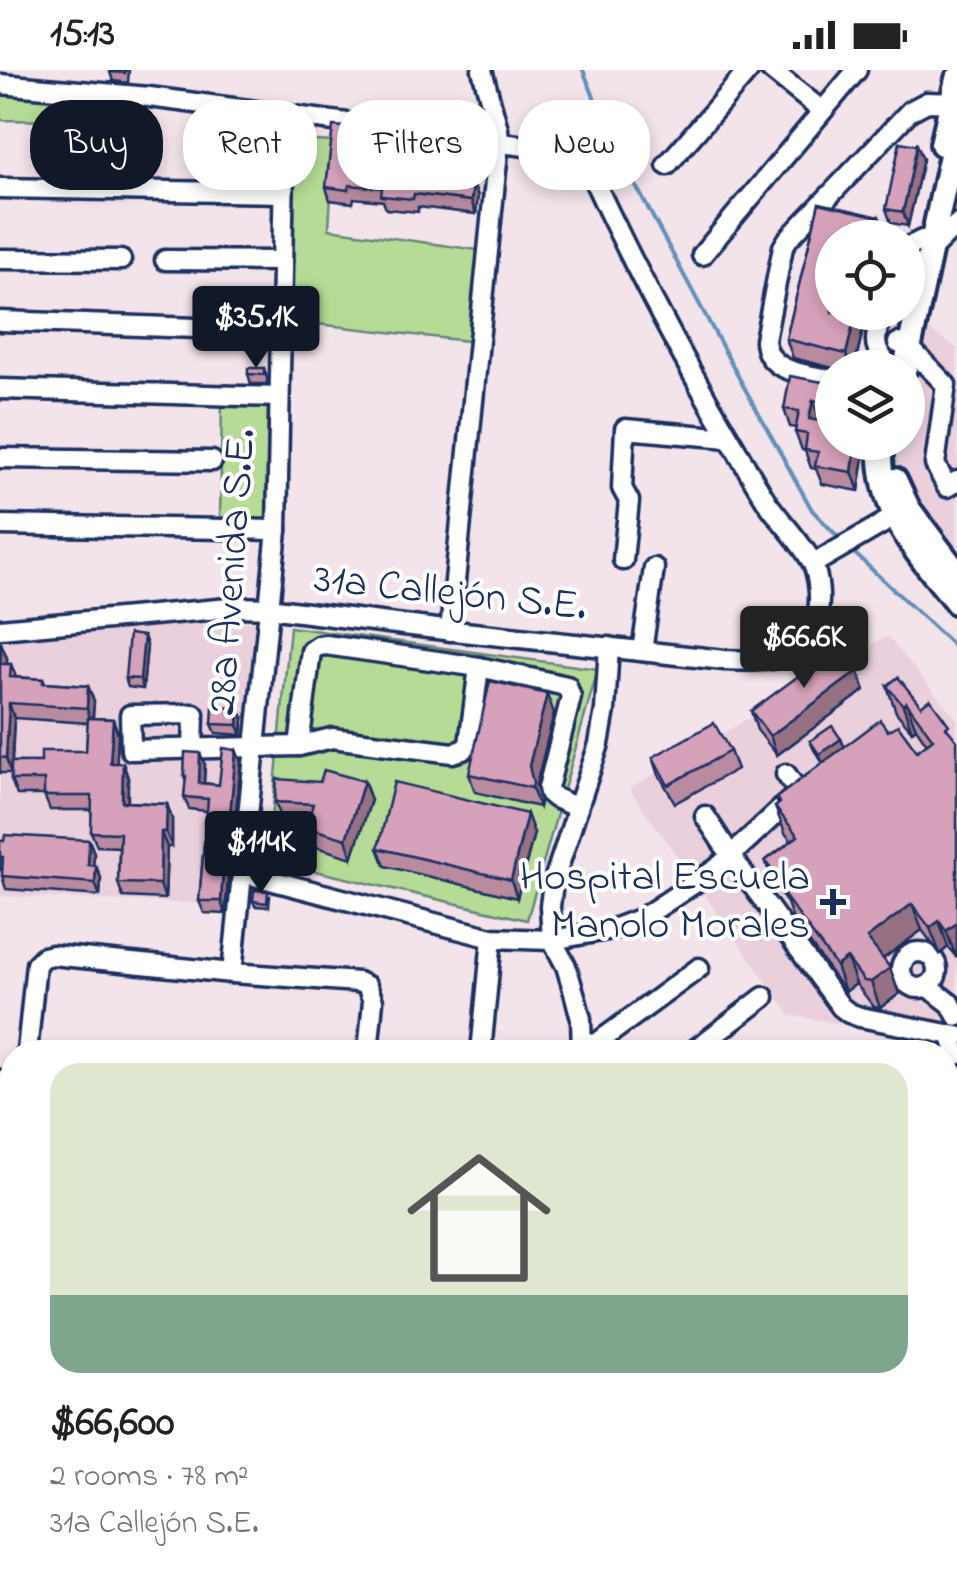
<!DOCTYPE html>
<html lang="en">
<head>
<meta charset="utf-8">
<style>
  body { margin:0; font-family:"Indie Flower",sans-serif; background:#f6f6f6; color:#222; height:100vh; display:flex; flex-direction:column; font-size:38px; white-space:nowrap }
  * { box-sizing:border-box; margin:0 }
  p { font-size:32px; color:#767676 }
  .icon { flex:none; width:55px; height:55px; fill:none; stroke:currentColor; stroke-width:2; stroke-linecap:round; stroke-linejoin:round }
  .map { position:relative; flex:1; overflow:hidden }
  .side { position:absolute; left:0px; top:970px; width:958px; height:550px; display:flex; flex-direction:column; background:#fff; border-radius:40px 40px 0 0; box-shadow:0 5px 15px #0003 }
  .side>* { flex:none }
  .hud { position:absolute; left:30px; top:30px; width:898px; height:90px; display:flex; gap:20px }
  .tools { position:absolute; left:815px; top:150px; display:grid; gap:20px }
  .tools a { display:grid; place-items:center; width:110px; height:110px; border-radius:50%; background:#fff; box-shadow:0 5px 15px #0003; font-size:50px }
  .price { position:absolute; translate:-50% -85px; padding:0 22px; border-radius:10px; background:#111827; color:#fff; font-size:32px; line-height:65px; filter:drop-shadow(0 2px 5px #0008) }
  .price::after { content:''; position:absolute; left:50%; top:60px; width:30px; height:22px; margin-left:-15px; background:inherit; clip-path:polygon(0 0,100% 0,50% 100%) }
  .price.active { background:#222; color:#fff }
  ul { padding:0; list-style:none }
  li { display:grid; align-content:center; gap:20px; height:530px; padding:0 50px }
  li span { display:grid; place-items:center; height:310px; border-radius:30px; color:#555 }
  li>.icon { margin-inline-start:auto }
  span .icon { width:180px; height:180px; fill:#fffc; stroke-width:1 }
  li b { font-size:42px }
  .pill { padding:0 35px; border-radius:40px; background:#fff; box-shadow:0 5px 15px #0003; font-size:35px; line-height:90px }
  .pill.active { background:#111827; color:#fff }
  .status { display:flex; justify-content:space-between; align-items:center; height:70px; padding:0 50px; background:#fff; direction:ltr }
  .status svg { height:28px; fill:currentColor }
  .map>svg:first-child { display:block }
  .built { fill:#ead0dd }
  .green { fill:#b5db97; stroke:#68857a; stroke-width:2.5 }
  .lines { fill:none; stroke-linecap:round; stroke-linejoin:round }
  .stream { stroke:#6390b8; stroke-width:4 }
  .minor-casing { stroke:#1b2f5e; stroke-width:25 }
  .major-casing { stroke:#1b2f5e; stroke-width:30 }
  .minor { stroke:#fff; stroke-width:18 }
  .major { stroke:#fff; stroke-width:22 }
  .wall { fill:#b88ba1; stroke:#1b2f5e; stroke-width:2.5; fill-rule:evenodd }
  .shaded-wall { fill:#967183; stroke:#1b2f5e; stroke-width:2.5 }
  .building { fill:#d6a2bb; stroke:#1b2f5e; stroke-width:2.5 }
  .poi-dot { fill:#1b2f5e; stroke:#fff; stroke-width:4 }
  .labels { text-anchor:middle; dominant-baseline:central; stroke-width:8; stroke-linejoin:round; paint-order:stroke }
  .street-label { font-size:42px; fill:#1b2f5e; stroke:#fff }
  .poi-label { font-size:42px; fill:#1b2f5e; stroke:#fff; text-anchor:end }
</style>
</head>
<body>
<div class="status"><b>15:13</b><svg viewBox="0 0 49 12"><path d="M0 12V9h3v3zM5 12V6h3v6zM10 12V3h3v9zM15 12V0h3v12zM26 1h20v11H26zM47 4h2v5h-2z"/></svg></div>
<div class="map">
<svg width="957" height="1520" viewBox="0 0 957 1520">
  <rect width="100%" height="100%" fill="#f3e3eb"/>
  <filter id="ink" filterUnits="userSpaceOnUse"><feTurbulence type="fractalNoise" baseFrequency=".01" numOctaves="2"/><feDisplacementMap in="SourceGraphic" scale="20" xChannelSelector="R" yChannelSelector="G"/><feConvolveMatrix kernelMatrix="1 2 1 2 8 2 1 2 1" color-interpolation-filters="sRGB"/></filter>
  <g filter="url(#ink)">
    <!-- built -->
    <g class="built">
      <polygon points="915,251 957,278 957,503 895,410 892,389 893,373 908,372 908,298"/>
      <polygon points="260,551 237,835 0,826 0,572 160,556"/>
      <polygon points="887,566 957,649 957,1030 945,1013 945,982 923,982 910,966 790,945 629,719"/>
    </g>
    <!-- green -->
    <g class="green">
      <polygon points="1,25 66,28 63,51 0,50"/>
      <polygon points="295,70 334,72 329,159 478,180 468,271 290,251"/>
      <polygon points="222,329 268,329 266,451 220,451"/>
      <polygon points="290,557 598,599 527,850 268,790"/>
    </g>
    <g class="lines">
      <!-- stream -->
      <g class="stream">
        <polyline points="583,0 611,69 739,308 812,440 841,470"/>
        <polyline points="851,480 957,579"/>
      </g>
      <!-- minor casing -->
      <g class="minor-casing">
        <g id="minor">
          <polyline points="771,0 821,40"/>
          <path d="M0 14 149 27 578 83 583 87C629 187 679 284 736 379 746 397 756 415 767 432 780 451 803 474 813 494 819 509 821 532 817 547 806 595 763 591 724 590L436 559 268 538 240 537 0 559"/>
          <polyline points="667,95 749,0"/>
          <polyline points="0,118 283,123"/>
          <polyline points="908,177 922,170"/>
          <polyline points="930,181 957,154"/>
          <polyline points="702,185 857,0"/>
          <polyline points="0,189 121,190"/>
          <polyline points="165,190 282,191"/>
          <path d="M882 242C875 270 870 275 891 298"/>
          <polyline points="0,251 281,261"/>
          <polyline points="898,273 909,277 946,315 935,394 947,417 957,411"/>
          <path d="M832 310C807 304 766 303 765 270L783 177 788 169 910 41 927 32 957 33"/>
          <polyline points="0,319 279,327"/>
          <polyline points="0,388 212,391"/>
          <polyline points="0,455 277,460"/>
          <polyline points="623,490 629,431 622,418 625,359 729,368"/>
          <polyline points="813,494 894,447"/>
          <polyline points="450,561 499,71 498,59 482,0"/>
          <polyline points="642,581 654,498"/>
          <polyline points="299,676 311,581 318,576 326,575 479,597 567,616 571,627 548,718 549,723 555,728 578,738"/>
          <polyline points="193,679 194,644 130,645 131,680 299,676 332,668 453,683 463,680 469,674 479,597"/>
          <polyline points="705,746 731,786 841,937 849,943 860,947 957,966"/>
          <polyline points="243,803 492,868 552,870 613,859 642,848 716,799 796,725 797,720 786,704"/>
          <circle cx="919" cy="900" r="18"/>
          <polyline points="232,903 277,460 285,45"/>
          <polyline points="927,916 951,934 957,946"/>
          <polyline points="950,964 957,985"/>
          <polyline points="583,975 597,973 699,898"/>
          <polyline points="27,982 36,894 43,887 52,885 232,903 358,912 367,916 373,931 368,982"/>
          <polyline points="481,982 492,868"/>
          <polyline points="582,982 581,949 575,926 566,896 552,870 550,836 553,813 599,674 605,640 609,577"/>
          <polyline points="692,982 764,927"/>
          <polyline points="0,1010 12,1010"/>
          <polyline points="945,1195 957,1185"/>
          <polyline points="0,1244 12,1118"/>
          <polyline points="945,1281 957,1299"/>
          <polyline points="945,1334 957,1326"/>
          <polyline points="0,1379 12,1394"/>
          <polyline points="945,1479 957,1469"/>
          <polyline points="314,1508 323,1520"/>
          <polyline points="890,1508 902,1520"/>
          <polyline points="0,1511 12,1505"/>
          <polyline points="206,1520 223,1508"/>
          <polyline points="526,1520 542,1508"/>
          <polyline points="678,1520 692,1508"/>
          <polyline points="738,1520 740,1508"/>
        </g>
      </g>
      <!-- major casing -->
      <g class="major-casing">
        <g id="major">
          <polyline points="942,74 957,9"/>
          <polyline points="905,298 957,57"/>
          <path d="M881 372C877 442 917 482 957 533"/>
          <polyline points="895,410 908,438 957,503"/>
          <polyline points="945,1118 957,1109"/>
          <polyline points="945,1150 957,1141"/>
          <polyline points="415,1520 432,1508"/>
          <polyline points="456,1520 472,1508"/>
        </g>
      </g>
      <!-- minor -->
      <use href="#minor" class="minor"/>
      <!-- major -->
      <use href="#major" class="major"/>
    </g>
    <!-- wall -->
    <g class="wall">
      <polygon points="129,0 128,13 113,11 110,2"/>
      <polygon points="250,44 254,53 254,79 239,79 236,70"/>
      <polygon points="356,58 360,71 359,87 377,100 433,105 459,86 464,99 462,112 473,114 478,126 476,144 418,137 418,142 386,139 383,131 354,128 353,133 330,130 326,117"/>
      <polygon points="917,75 923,89 908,156 891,153 886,139"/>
      <polygon points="819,133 879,147 886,166 885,168 832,168 832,242 867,242 854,298 833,298 793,288 786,269"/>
      <polygon points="264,298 267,308 267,314 251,314 248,304"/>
      <polygon points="832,309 832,372 866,372 859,421 822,414 816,399 811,398 805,381 802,380 795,362 796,358 790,357 784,339"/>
      <path d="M0 573H1L7 588V594H11L16 607 43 609 45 613 88 616 94 631 93 648 113 649 118 664 116 693H123L128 708V732L167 734 172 749V777H167L165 829 123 827 118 813 119 777 97 776 91 762 92 740H50L44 725H17L11 710V703H0ZM14 648 88 653 86 681 41 692H12Z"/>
      <polygon points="147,575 143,619 128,617 125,608"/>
      <polygon points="887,616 921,636 957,671 957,886 956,887 948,877 940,884 922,860 883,889 890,898 899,924 880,938 874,937 856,914 845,922 793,850 787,833 775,817 765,791 791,771 785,763 775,737 778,735 776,728 823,693 814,680 810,671 841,669 844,677 888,661 917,681 927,674 916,658 912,661 896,642"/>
      <polygon points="865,620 777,685 757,660 751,641"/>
      <polygon points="554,643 536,715 540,731 539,737 475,722 469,704"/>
      <polygon points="243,648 242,665 216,663 212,654"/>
      <polygon points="236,680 241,692 232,779 223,777 222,785 229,798 225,844 204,843 199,831 207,741 189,739 184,727 186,712 184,706 205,695 204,713 219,715"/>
      <polygon points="730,681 737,699 675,733 659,705 653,687"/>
      <polygon points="364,711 371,730 352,788 313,776 306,757 308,752 282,750 275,732 320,712"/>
      <polygon points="534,763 517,828 385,796 378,778"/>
      <polygon points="89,770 94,783 93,796 96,796 101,808 100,826 6,819 2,806 2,800 0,800 0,771"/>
      <polygon points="270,826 269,837 255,836 253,831"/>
      <polygon points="0,1396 12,1412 12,1474 0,1458"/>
    </g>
    <!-- shaded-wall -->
    <g class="shaded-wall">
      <polygon points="250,44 254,53 254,79 250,70"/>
      <polygon points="356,58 360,71 357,99 352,86"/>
      <polygon points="917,75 923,89 908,156 903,142"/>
      <polygon points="459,86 464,99 461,124 456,111"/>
      <polygon points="473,114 478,126 476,144 471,131"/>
      <polygon points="879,147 886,166 885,168 874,168"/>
      <polygon points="832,186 832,233 826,215"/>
      <polygon points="856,242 867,242 854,298 851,298 846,284"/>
      <polygon points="813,330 820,349 816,368 809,349"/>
      <polygon points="856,372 866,372 859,421 852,402"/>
      <polygon points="144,566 147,575 143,619 140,609"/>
      <polygon points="1,573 7,588 6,609 0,594"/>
      <polygon points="858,601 865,620 777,685 770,666"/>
      <polygon points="88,616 94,631 92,654 87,638"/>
      <polygon points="547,624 554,643 536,715 540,731 539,737 532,718 529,696"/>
      <polygon points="906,632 916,658 912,661 903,635"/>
      <polygon points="9,633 14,648 11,703 6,688"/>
      <polygon points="239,638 243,648 242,665 238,655"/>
      <polygon points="113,649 118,664 116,708 110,693"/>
      <polygon points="841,669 845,678 823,693 819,684"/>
      <polygon points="236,680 241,692 232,779 228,766"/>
      <polygon points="200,683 205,695 203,725 199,713"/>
      <polygon points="123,693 128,708 127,746 122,732"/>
      <polygon points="364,711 371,730 352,788 346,769"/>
      <polygon points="167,734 172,749 172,777 166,762"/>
      <polygon points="527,744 534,763 517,828 511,810"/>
      <polygon points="161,762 167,777 165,829 160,814"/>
      <polygon points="218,765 223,777 221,797 216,785"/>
      <polygon points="89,770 94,783 93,808 88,795"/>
      <polygon points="224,785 229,798 225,844 221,831"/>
      <polygon points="96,796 101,808 100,826 95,813"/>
      <polygon points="912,834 922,860 876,894 867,868"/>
      <polygon points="939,851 948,877 940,884 930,858"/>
      <polygon points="957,853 957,886 956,887 946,861"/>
      <polygon points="847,888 856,914 845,922 836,896"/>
      <polygon points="890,898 899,924 880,938 871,912"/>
      <polygon points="12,1457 12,1474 8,1461"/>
      <polygon points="374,1508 379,1508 383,1519 381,1520 357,1520"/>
      <polygon points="51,1509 55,1518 52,1520 39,1520 38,1517"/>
    </g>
    <!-- building -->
    <g class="building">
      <polygon points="110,0 125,0 125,3 110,2"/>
      <polygon points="236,43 250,44 250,70 236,70"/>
      <polygon points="333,56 356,58 352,86 373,88 372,99 433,105 436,83 459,86 456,111 473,114 471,131 414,124 413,129 381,126 382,118 349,115 348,120 326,117"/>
      <polygon points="900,72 917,75 903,142 886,139"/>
      <polygon points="819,133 879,147 874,168 837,166 832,168 832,186 826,215 832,217 832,242 856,242 846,284 786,269"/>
      <polygon points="248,298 264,298 264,305 248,304"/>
      <polygon points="790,306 828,313 829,308 832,309 832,334 813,330 809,349 830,353 832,341 832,372 856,372 852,402 815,396 818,382 805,380 807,364 795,362 799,341 784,339"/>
      <polygon points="129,564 144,566 140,609 125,608"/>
      <polygon points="0,573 1,573 0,594 11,594 10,607 43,609 43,613 88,616 87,638 9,633 6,688 0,687"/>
      <polygon points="839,576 858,601 770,666 751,641"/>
      <polygon points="898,607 921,636 930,629 949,655 946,657 957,671 957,853 946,861 939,851 930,858 912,834 867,868 890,898 871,912 864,911 847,888 836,896 783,824 788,820 765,791 798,766 775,737 780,733 776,728 880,650 888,661 898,655 917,681 933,669 906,632 903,635 887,616"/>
      <polygon points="490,611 547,624 529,696 533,713 532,718 469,704"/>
      <polygon points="213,637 239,638 238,655 212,654"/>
      <polygon points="88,648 113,649 110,693 123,693 122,732 167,734 166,762 161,762 160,814 118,813 120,763 91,762 92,726 44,726 44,710 11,710 11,692 41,692 41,681 86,681"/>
      <polygon points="714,653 730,681 668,715 653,687"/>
      <polygon points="832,656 841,669 819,684 810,671"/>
      <polygon points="223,678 236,680 228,766 218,765 216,785 224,785 221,831 199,831 208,729 184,727 186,706 184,706 185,682 200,683 199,713 219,715"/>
      <polygon points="324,700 364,711 346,769 306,757 313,734 275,732 277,709 320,712"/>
      <polygon points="394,712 527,744 511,810 378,778"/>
      <polygon points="5,765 89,770 88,795 96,796 95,813 2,806 3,787 0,787 0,771 4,771"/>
      <polygon points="254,820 268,821 267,833 253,831"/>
      <polygon points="0,1396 12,1412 12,1457 8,1461 0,1451"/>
      <polygon points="32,1508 51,1508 51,1509 38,1517"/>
      <polygon points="330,1508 374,1508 357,1520 336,1520 329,1510"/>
    </g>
  </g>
  <!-- markers -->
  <path class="poi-dot" d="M828 817h10v10h10v10h-10v10h-10v-10h-10v-10h10z"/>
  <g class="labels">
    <!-- street labels -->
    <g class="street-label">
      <text transform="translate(233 502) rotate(-86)">28a Avenida S.E.</text>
      <text transform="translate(450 524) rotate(6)">31a Callejón S.E.</text>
    </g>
    <!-- poi labels -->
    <g class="poi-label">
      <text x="810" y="808">Hospital Escuela<tspan x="810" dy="48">Manolo Morales</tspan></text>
    </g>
  </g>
</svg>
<div class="tools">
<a><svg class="icon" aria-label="locate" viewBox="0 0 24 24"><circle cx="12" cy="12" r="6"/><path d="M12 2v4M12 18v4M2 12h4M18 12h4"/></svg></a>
<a><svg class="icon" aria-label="layers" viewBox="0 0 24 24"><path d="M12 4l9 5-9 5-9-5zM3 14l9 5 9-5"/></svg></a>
</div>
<b class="price" style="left:256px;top:301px">$35.1K</b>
<b class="price active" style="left:804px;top:621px">$66.6K</b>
<b class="price" style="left:261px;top:826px">$114K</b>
<div class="hud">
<a class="pill active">Buy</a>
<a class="pill">Rent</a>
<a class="pill">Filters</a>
<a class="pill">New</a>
</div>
<section class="side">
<ul>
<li><span style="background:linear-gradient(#dfe7d0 75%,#7fa58c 0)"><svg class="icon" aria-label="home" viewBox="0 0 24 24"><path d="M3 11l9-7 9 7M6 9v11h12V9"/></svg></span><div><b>$66,600</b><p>2 rooms · 78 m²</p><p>31a Callejón S.E.</p></div></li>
</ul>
</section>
</div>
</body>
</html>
